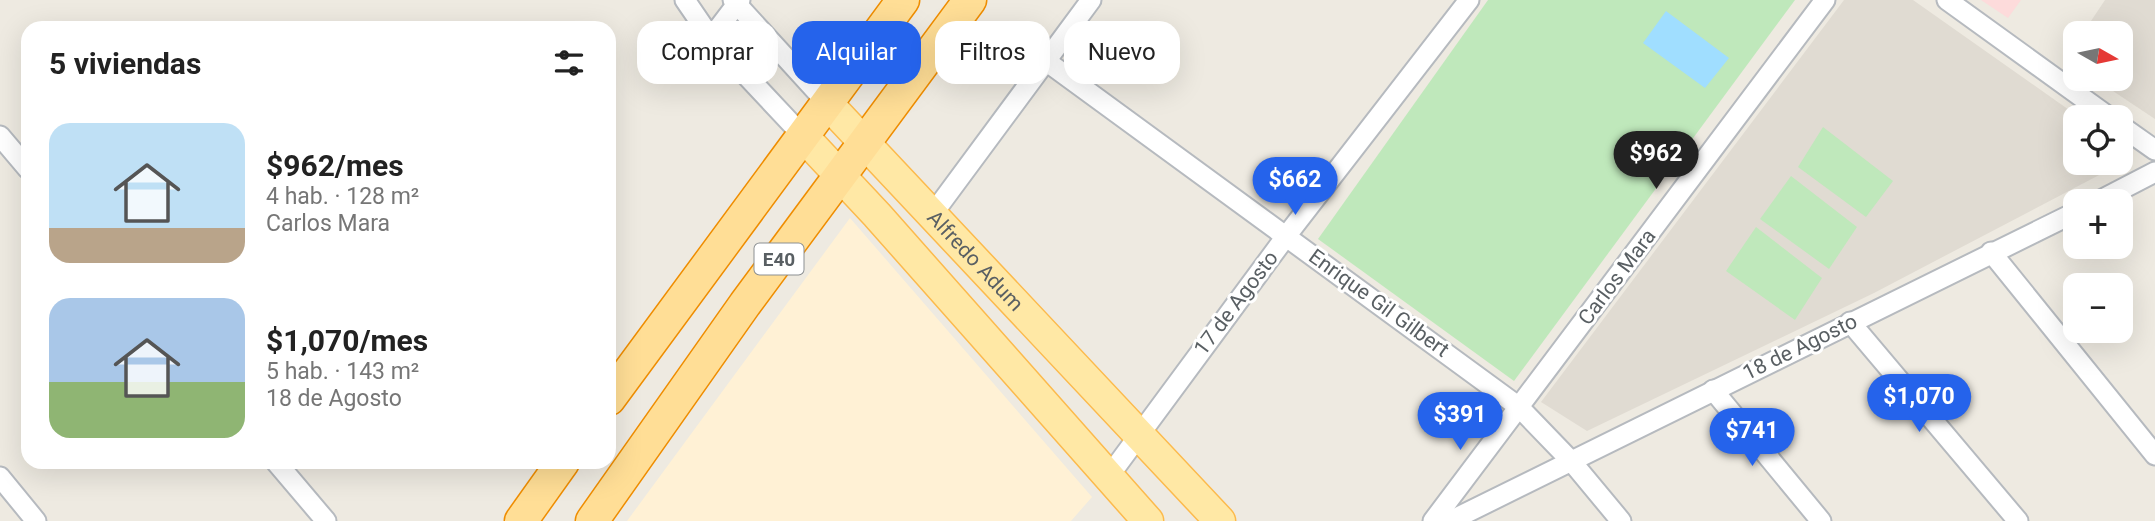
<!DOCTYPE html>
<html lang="es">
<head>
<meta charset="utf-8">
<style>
  body { margin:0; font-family:Roboto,sans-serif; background:#f6f6f6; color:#222; height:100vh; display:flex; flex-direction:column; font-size:26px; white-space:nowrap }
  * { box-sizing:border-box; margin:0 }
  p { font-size:23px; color:#767676 }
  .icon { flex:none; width:38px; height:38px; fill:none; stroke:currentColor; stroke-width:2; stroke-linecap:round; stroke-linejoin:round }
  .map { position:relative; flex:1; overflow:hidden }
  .drawer { position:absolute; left:21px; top:21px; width:595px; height:448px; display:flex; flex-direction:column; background:#fff; border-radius:21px; box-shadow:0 7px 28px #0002 }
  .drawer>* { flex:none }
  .banner { position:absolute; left:637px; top:21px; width:665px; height:63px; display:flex; gap:14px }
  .needle { width:46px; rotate:99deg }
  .controls { position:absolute; left:2063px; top:21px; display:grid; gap:14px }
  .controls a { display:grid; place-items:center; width:70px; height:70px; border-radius:14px; background:#fff; box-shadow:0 7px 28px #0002; font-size:35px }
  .price { position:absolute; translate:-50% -60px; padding:0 16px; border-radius:24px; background:#2563eb; color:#fff; font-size:23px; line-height:46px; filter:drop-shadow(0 2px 4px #0008) }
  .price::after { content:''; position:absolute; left:50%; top:42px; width:21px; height:16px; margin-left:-10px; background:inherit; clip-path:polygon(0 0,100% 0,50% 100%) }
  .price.current { background:#222; color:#fff }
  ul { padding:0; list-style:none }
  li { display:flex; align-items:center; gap:21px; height:175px; padding:0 28px }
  li span { display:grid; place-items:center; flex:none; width:196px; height:140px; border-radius:21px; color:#555 }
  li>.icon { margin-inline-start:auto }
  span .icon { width:84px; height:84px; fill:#fffc; stroke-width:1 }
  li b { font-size:30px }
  h2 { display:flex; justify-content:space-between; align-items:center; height:84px; padding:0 28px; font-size:30px }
  .chip { padding:0 24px; border-radius:21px; background:#fff; box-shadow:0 7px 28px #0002; font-size:24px; line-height:63px }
  .chip.current { background:#2563eb; color:#fff }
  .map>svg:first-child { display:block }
  .commercial { fill:#fff1d5 }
  .education { fill:#e0dbd2 }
  .medical { fill:#fddbdb }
  .green { fill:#bfe8bb }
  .water { fill:#a0deff }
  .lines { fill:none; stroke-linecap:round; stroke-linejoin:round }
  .minor-casing { stroke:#b6babf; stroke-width:23 }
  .primary-casing { stroke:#fcba4c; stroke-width:33 }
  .trunk-casing { stroke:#ef8d00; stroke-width:35 }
  .minor { stroke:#fff; stroke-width:19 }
  .primary { stroke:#ffe8a5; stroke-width:30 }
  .trunk { stroke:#ffde96; stroke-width:32 }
  .labels { text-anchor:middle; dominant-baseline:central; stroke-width:6; stroke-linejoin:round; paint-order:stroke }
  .shield { fill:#fff; stroke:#8b8f92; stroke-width:2 }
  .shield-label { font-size:19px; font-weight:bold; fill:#595f63 }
  .street-label { font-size:21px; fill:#595f63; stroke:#fff }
</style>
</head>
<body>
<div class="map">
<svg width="2155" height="521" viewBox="0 0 2155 521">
  <rect width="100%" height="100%" fill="#eeeae1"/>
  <!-- commercial -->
  <polygon class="commercial" points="850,218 1092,497 1071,521 627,521"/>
  <!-- education -->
  <g class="education">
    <polygon points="1844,0 1913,0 2079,117 2076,117 2076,163 2105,163 2103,173 1874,293 1587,431 1541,402"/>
    <polygon points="2105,0 2155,0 2155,119 2095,79 2121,79 2121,33 2083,33"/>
  </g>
  <!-- medical -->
  <polygon class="medical" points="1981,0 2021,0 2008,18"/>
  <!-- green -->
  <g class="green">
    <polygon points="1488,0 1795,0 1514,381 1318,239"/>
    <polygon points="1823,127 1893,181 1866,217 1798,167"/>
    <polygon points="1791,176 1857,227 1829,269 1760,219"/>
    <polygon points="1756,227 1822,278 1795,320 1726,271"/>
  </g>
  <!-- water -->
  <polygon class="water" points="1666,11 1729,58 1705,88 1643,43"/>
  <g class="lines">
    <!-- minor casing -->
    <g class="minor-casing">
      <g id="minor">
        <polyline points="685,0 711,38 803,136"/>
        <polyline points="733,0 828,104"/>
        <polyline points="1947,0 2109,117"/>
        <polyline points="711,38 740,0"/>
        <polyline points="1046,61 1519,407 1572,462 1621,521"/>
        <polyline points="2121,126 2155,150"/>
        <polyline points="0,136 28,169"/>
        <polyline points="2099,201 2155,172"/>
        <polyline points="932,215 1091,0"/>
        <polyline points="1991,252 2155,455"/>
        <polyline points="1850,322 2018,521"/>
        <polyline points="1713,390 1821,521"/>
        <polyline points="276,462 326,521"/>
        <polyline points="1109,476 1287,235 1469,0"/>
        <polyline points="0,477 36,521"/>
        <polyline points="1433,521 1825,0"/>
        <polyline points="1450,521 2076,212"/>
      </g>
    </g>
    <!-- primary casing -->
    <g class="primary-casing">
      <g id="primary">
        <path id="s1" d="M828 104 1220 521"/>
        <polyline points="803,136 877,215 1148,521"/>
      </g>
    </g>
    <!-- trunk casing -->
    <g class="trunk-casing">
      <g id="trunk">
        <polyline points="609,399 903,0"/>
        <polyline points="521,521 563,462"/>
        <polyline points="592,521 745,304 970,0"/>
      </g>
    </g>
    <!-- minor -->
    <use href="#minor" class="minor"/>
    <!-- primary -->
    <use href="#primary" class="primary"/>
    <!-- trunk -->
    <use href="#trunk" class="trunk"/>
  </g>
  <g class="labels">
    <!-- shield labels -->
    <rect class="shield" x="754.5" y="243.5" width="49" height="31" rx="5"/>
    <g class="shield-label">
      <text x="779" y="259">E40</text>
    </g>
    <!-- street labels -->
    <g class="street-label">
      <text stroke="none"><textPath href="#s1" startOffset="215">Alfredo Adum</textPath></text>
      <text transform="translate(1617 277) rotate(-53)">Carlos Mara</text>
      <text transform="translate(1236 303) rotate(-53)">17 de Agosto</text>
      <text transform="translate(1379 303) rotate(36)">Enrique Gil Gilbert</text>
      <text transform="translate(1800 347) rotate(-26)">18 de Agosto</text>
    </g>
  </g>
</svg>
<div class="controls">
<a><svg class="needle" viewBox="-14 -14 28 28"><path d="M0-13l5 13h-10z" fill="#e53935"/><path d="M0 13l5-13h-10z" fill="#767676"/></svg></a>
<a><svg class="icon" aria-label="locate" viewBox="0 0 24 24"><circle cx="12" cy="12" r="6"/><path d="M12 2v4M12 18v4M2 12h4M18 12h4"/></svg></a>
<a>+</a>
<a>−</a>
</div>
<b class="price current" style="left:1656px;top:191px">$962</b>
<b class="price" style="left:1295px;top:217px">$662</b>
<b class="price" style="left:1919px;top:434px">$1,070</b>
<b class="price" style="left:1460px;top:452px">$391</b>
<b class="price" style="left:1752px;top:468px">$741</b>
<div class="banner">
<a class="chip">Comprar</a>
<a class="chip current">Alquilar</a>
<a class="chip">Filtros</a>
<a class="chip">Nuevo</a>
</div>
<section class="drawer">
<h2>5 viviendas<svg class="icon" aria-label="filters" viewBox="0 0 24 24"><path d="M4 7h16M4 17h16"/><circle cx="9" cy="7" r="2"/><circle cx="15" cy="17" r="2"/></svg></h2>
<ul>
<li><span style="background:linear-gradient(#bfe0f5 75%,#b9a48a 0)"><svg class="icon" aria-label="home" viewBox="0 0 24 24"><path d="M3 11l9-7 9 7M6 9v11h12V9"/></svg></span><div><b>$962/mes</b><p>4 hab. · 128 m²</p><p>Carlos Mara</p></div></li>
<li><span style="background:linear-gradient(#a9c7e8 60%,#8fb573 0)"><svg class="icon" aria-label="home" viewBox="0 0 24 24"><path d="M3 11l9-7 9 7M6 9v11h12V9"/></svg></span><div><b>$1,070/mes</b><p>5 hab. · 143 m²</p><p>18 de Agosto</p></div></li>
</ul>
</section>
</div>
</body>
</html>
